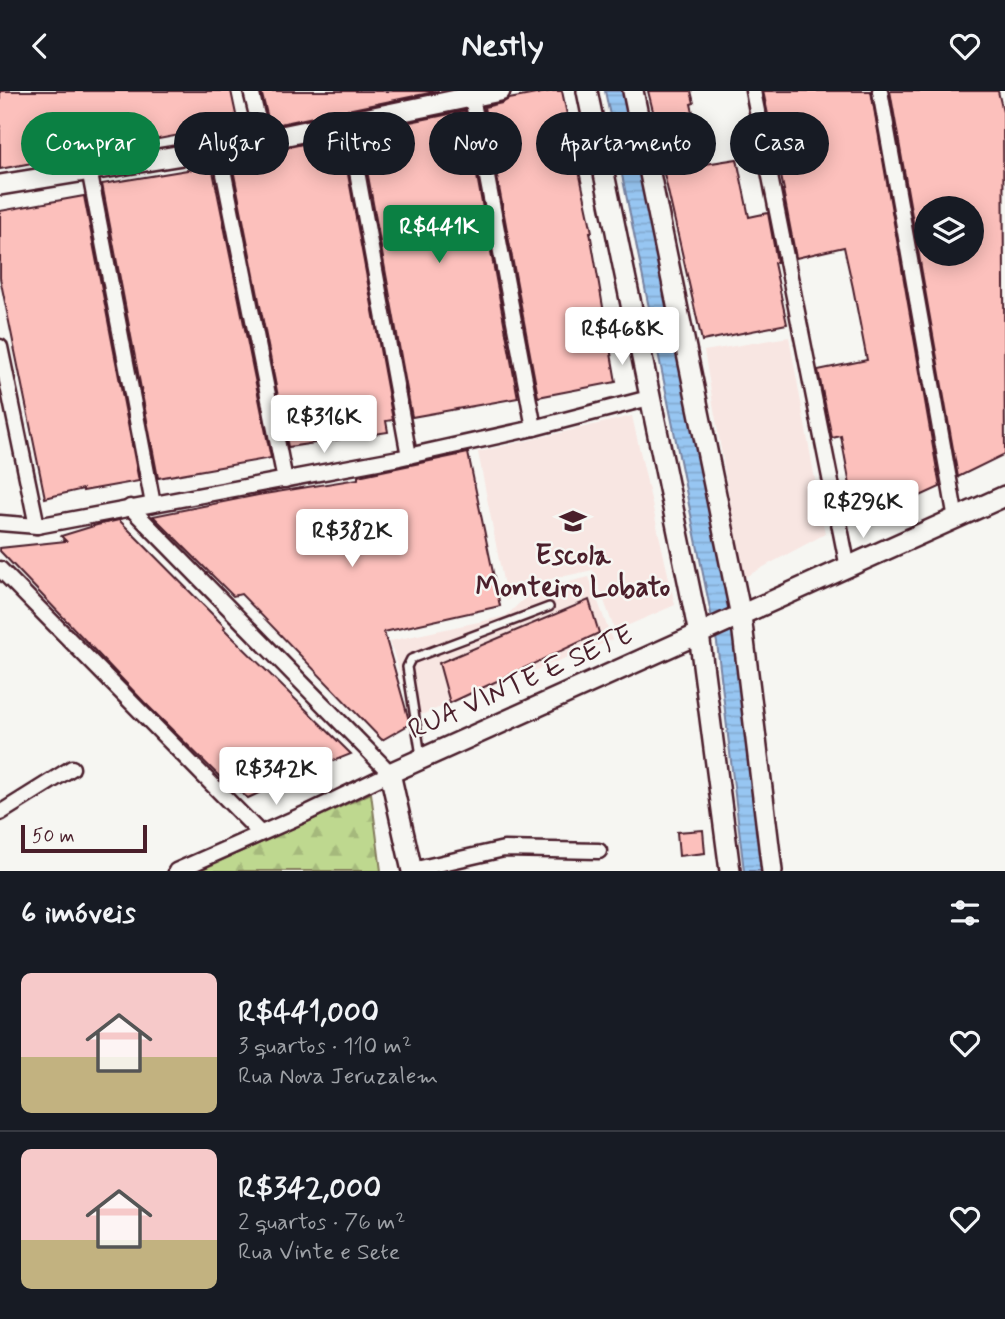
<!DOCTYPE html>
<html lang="pt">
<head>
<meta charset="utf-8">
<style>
  body { margin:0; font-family:Mynerve,sans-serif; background:#20242c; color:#f1f3f6; height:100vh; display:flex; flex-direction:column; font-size:26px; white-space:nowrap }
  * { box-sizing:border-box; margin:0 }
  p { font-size:23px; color:#9ea1a6 }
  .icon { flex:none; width:38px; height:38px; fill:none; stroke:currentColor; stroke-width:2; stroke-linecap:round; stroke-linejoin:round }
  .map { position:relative; height:780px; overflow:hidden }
  .panel { display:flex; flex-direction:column; background:#171b24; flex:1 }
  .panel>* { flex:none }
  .guide { position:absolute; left:21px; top:21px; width:964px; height:63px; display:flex; gap:14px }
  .buttons { position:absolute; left:914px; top:105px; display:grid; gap:14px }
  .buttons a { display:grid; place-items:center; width:70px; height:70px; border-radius:50%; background:#171b24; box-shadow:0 4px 18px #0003; font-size:35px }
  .scale { position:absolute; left:21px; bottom:18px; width:126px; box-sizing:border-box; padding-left:7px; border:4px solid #4a1f2b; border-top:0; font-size:19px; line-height:24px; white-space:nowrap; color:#4a1f2b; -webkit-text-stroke:5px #f6f6f2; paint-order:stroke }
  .price { position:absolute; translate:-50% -60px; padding:0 16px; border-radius:7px; background:#fff; color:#222; font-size:23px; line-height:46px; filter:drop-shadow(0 2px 4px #0008) }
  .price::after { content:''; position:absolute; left:50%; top:42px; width:21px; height:16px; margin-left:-10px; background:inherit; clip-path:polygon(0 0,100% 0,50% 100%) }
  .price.current { background:#0b8043; color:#fff }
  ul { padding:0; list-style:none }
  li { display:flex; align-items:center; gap:21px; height:175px; padding:0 21px }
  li+li { border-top:2px solid #363941 }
  li span { display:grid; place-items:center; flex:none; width:196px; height:140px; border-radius:10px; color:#555 }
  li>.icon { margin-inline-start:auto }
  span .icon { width:84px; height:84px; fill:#fffc; stroke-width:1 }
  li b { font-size:30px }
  h2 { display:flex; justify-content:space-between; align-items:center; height:84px; padding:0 21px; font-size:30px }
  .pill { padding:0 24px; border-radius:32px; background:#171b24; box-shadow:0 4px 18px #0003; font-size:24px; line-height:63px }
  .pill.current { background:#0b8043; color:#fff }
  header { display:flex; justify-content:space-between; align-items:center; height:91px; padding:0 21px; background:#171b24; font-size:32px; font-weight:700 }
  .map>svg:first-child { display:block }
  .built { fill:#f8e6e2 }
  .forest { fill:url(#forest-firs); stroke:#847c5d; stroke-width:2 }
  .water { fill:url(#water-rules); stroke:#7883a2; stroke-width:2 }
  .building { fill:#fcc0bc; stroke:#4a1f2b; stroke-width:2; fill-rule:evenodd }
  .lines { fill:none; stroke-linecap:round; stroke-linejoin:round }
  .lane-casing { stroke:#4a1f2b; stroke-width:12 }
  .street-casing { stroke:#4a1f2b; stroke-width:19 }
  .secondary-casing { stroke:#4a1f2b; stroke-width:24 }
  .lane { stroke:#f6f6f2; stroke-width:7 }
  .street { stroke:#f6f6f2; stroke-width:14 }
  .secondary { stroke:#f6f6f2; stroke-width:19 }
  .labels { text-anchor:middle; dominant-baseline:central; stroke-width:5; stroke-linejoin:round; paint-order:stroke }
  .poi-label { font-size:28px; font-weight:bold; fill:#4a1f2b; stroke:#f6f6f2 }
  .street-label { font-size:28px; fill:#4a1f2b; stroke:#f6f6f2 }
</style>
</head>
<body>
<header><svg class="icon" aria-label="back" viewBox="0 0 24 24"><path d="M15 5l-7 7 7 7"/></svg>Nestly<svg class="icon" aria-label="heart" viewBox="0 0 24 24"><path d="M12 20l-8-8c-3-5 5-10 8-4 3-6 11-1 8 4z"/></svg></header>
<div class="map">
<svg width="1005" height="780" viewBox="0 0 1005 780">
  <defs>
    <pattern id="forest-firs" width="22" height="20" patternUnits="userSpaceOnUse" patternTransform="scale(1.75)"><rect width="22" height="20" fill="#bed88f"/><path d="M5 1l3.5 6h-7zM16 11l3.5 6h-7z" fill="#a5b97c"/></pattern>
    <pattern id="water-rules" width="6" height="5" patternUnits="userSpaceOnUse" patternTransform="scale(1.75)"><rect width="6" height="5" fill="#97c6f2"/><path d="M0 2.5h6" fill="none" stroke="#84aad0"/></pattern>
  </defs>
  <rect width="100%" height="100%" fill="#f6f6f2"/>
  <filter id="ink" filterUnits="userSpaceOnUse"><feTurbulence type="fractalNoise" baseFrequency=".0143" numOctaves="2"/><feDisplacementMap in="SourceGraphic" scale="14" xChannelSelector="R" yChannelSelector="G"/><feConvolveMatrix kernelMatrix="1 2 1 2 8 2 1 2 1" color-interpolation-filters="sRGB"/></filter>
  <g filter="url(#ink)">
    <!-- built -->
    <g class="built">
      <polygon points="789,246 825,443 743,487 704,260"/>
      <polygon points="632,325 675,514 615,540 593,479 528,493 507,510 478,361"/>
      <polygon points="589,486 612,549 413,627 390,550 506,525 532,500"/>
    </g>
    <!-- forest -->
    <polygon class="forest" points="371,702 381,780 198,780"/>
    <!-- water -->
    <polygon class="water" points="605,0 625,0 731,520 761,780 744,780 717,552"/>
    <!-- building -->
    <g class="building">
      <polygon points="0,0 231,0 238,33 0,78"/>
      <polygon points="261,0 439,0 270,35"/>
      <polygon points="552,0 562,0 592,141 590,141 616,291 538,306 484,16 502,12 509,8"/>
      <polygon points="648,0 691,0 694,12 691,13 705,73 737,68 749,126 768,122 777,171 774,172 787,233 702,250 651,25 654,24"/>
      <polygon points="763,0 871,0 940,396 896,416 893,405 854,416 841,345 832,347 818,279 867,269 853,197 844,156 796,167 783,99 784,99"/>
      <path d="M890 0H998L1003 21 1005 363 958 386ZM926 117H971V163H926Z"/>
      <polygon points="465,20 518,307 412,326 360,41"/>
      <polygon points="341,45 393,329 386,330 388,341 288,356 231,68"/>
      <polygon points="212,75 271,367 158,387 102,93"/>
      <polygon points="84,105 139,390 83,400 83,398 45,407 0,187 0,120"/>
      <polygon points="468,362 500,515 384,541 410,633 382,649 241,503 233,505 153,425 258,404 358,388 358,385"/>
      <polygon points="119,429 225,536 224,538 351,663 293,686 248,707 221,687 144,611 0,460 0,457 66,450 61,445 97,434"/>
      <polygon points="589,509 599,542 450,612 439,572"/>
      <polygon points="703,739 705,762 679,765 677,741"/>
    </g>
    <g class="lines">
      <!-- lane casing -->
      <g class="lane-casing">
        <polyline id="lane" points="421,665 407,576 411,568 549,516"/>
      </g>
      <!-- street casing -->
      <g class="street-casing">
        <g id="street">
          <polyline points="251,0 263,49"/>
          <polyline points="753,0 848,477"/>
          <polyline points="880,0 956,428"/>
          <polyline points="472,6 534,337"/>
          <polyline points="348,31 409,365"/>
          <polyline points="219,58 285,389"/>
          <polyline points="89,78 153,413"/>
          <polyline points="0,256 37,435"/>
          <polyline points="130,416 390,682 307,722 176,780"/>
          <polyline points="0,432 37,435 399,367 534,337 649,307"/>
          <polyline points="0,478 260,742"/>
          <polyline points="0,722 72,677"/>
          <polyline points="412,779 504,758 599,760"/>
        </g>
      </g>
      <!-- secondary casing -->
      <g class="secondary-casing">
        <g id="secondary">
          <polyline points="587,0 699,543 730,780"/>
          <polyline points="633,0 741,525 772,780"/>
          <polyline points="0,94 219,58 500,0"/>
          <polyline points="412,780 390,682 1005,405"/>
        </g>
      </g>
      <!-- lane -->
      <use href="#lane" class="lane"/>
      <!-- street -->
      <use href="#street" class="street"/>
      <!-- secondary -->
      <use href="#secondary" class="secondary"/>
    </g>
  </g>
  <!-- icons -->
  <defs>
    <g id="school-bare" transform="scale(2.1)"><path d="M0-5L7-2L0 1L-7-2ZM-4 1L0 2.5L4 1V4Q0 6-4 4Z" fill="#4a1f2b" stroke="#f6f6f2" stroke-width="2.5" paint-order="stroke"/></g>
  </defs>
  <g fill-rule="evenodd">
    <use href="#school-bare" x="573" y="430"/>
  </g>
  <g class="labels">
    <!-- poi labels -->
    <g class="poi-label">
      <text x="573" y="465">Escola<tspan x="573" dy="32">Monteiro Lobato</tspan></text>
    </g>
    <!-- street labels -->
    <g class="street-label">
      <text transform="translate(521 592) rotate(-24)">RUA VINTE E SETE</text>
    </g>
  </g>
</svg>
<div class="buttons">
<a><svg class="icon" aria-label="layers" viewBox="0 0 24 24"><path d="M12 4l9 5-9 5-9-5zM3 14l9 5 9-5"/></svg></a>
</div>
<div class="scale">50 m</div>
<b class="price current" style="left:439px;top:174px">R$441K</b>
<b class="price" style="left:622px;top:276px">R$468K</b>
<b class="price" style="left:324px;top:364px">R$316K</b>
<b class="price" style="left:863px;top:449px">R$296K</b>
<b class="price" style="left:352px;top:478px">R$382K</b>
<b class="price" style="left:276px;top:716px">R$342K</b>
<div class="guide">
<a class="pill current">Comprar</a>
<a class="pill">Alugar</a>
<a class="pill">Filtros</a>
<a class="pill">Novo</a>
<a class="pill">Apartamento</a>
<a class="pill">Casa</a>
</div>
</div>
<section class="panel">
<h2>6 imóveis<svg class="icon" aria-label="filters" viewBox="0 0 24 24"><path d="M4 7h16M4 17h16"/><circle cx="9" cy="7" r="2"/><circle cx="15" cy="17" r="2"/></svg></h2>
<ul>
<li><span style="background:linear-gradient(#f6c9c9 60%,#c2b280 0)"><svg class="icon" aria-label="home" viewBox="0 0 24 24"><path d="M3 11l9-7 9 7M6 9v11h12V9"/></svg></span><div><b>R$441,000</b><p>3 quartos · 110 m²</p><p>Rua Nova Jeruzalem</p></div><svg class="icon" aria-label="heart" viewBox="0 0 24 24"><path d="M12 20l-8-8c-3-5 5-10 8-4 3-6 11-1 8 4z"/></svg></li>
<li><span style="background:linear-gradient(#f6c9c9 65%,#c2b280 0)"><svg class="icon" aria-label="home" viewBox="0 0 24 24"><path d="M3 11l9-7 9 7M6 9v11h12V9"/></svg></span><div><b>R$342,000</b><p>2 quartos · 76 m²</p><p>Rua Vinte e Sete</p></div><svg class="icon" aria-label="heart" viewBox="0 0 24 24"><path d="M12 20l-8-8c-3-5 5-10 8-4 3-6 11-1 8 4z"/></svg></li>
</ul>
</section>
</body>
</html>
